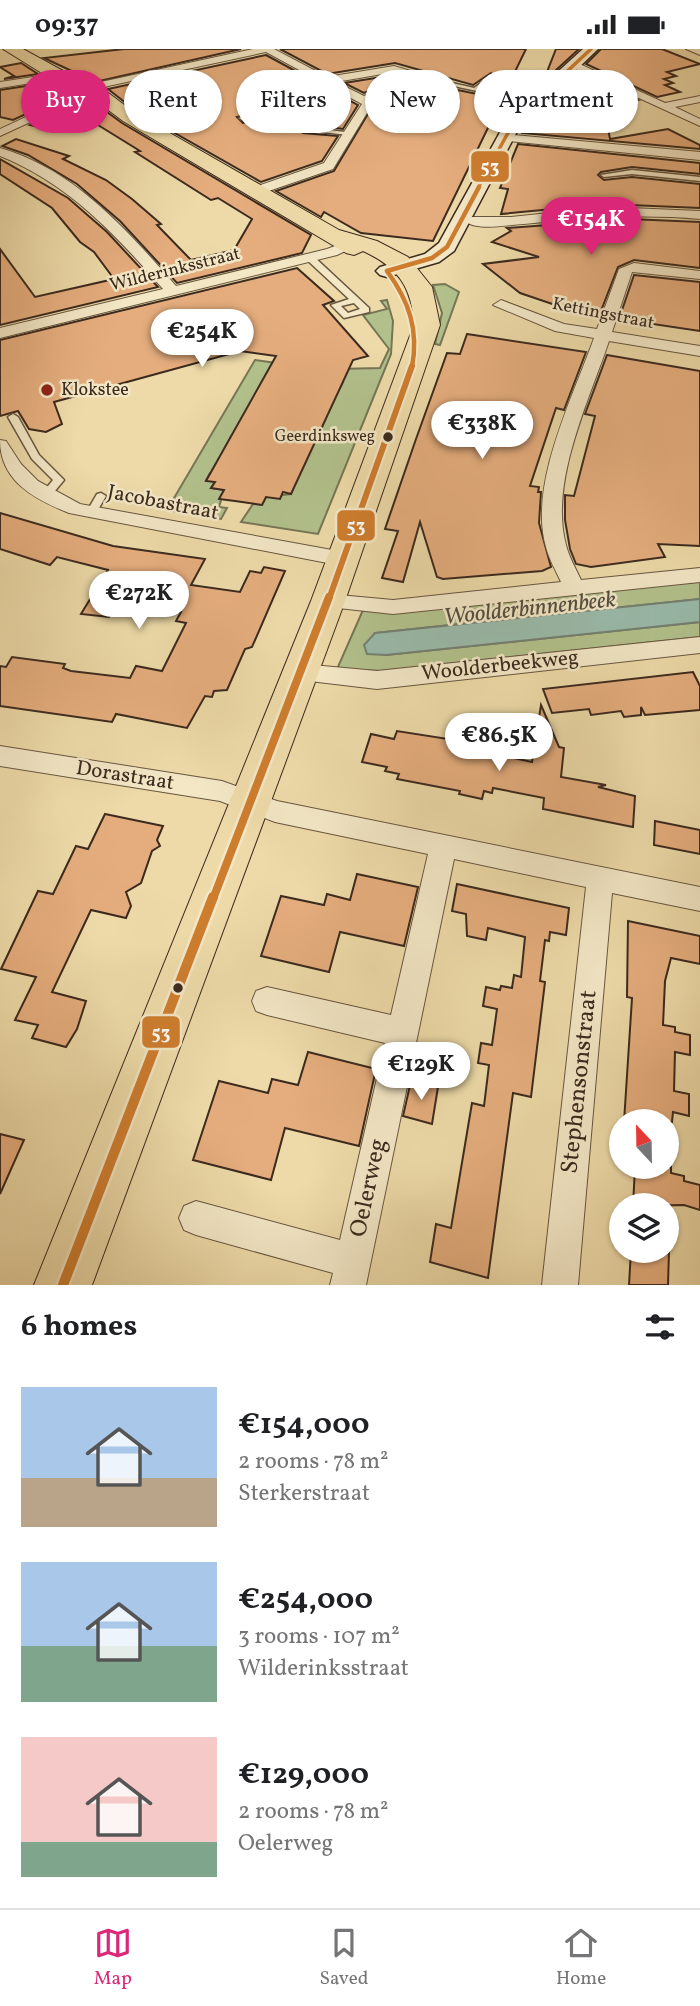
<!DOCTYPE html>
<html lang="en">
<head>
<meta charset="utf-8">
<style>
  body { margin:0; font-family:Vollkorn,serif; background:#f2f2f2; color:#202124; height:100vh; display:flex; flex-direction:column; font-size:26px; white-space:nowrap }
  * { box-sizing:border-box; margin:0 }
  p { font-size:23px; color:#757577 }
  .icon { flex:none; width:38px; height:38px; fill:none; stroke:currentColor; stroke-width:2; stroke-linecap:round; stroke-linejoin:round }
  .map { position:relative; height:1236px; overflow:hidden }
  .drawer { display:flex; flex-direction:column; background:#fff; flex:1 }
  .drawer>* { flex:none }
  .banner { position:absolute; left:21px; top:21px; width:658px; height:63px; display:flex; gap:14px }
  .needle { width:46px; rotate:338deg }
  .tools { position:absolute; left:609px; top:1060px; display:grid; gap:14px }
  .tools a { display:grid; place-items:center; width:70px; height:70px; border-radius:50%; background:#fff; box-shadow:0 2px 5px #0004; font-size:35px }
  .price { position:absolute; translate:-50% -60px; padding:0 16px; border-radius:24px; background:#fff; color:#222; font-size:23px; line-height:46px; filter:drop-shadow(0 2px 4px #0008) }
  .price::after { content:''; position:absolute; left:50%; top:42px; width:21px; height:16px; margin-left:-10px; background:inherit; clip-path:polygon(0 0,100% 0,50% 100%) }
  .price.active { background:#db2777; color:#fff }
  ul { padding:0; list-style:none }
  li { display:flex; align-items:center; gap:21px; height:175px; padding:0 21px }
  li span { display:grid; place-items:center; flex:none; width:196px; height:140px; border-radius:0px; color:#555 }
  li>.icon { margin-inline-start:auto }
  span .icon { width:84px; height:84px; fill:#fffc; stroke-width:1 }
  li b { font-size:30px }
  h2 { display:flex; justify-content:space-between; align-items:center; height:84px; padding:0 21px; font-size:30px }
  .tag { padding:0 24px; border-radius:32px; background:#fff; box-shadow:0 2px 5px #0004; font-size:24px; line-height:63px }
  .tag.active { background:#db2777; color:#fff }
  .status { display:flex; justify-content:space-between; align-items:center; height:49px; padding:0 35px; background:#fff; direction:ltr }
  .status svg { height:19px; fill:currentColor }
  .dock { display:flex; justify-content:space-around; align-items:center; height:98px; border-top:2px solid #e0e0e0; background:#fff; font-size:19px; color:#757577 }
  .dock a { display:grid; justify-items:center; gap:4px }
  .dock .active { color:#db2777 }
  .map>svg:first-child { display:block }
  .green { fill:#b2c18c; stroke:#767655; stroke-width:2 }
  .water { fill:#99baaa; stroke:#738072; stroke-width:2 }
  .building { fill:#e5ad7d; stroke:#3b2a1e; stroke-width:2 }
  .lines { fill:none; stroke-linecap:round; stroke-linejoin:round }
  .service-casing { stroke:#685640; stroke-width:3 }
  .pedestrian-casing { stroke:#685640; stroke-width:2 }
  .minor-casing { stroke:#685640; stroke-width:2 }
  .secondary-casing { stroke:#3b2a1e; stroke-width:3 }
  .primary-casing { stroke:#3b2a1e; stroke-width:2 }
  .service { fill:#f3e7c6; fill-rule:evenodd }
  .pedestrian { fill:#f3e7c6; fill-rule:evenodd }
  .minor { fill:#f3e7c6; fill-rule:evenodd }
  .secondary { fill:#f3e7c6; fill-rule:evenodd }
  .primary { fill:#eddaa8; fill-rule:evenodd }
  .bus-1-far4-casing { stroke:#f3e7c6; stroke-width:6 }
  .bus-1-far3-casing { stroke:#f3e7c6; stroke-width:8 }
  .bus-1-far2-casing { stroke:#f3e7c6; stroke-width:10 }
  .bus-1-far1-casing { stroke:#f3e7c6; stroke-width:13 }
  .bus-1-casing { stroke:#f3e7c6; stroke-width:15 }
  .bus-1-far4 { stroke:#ce7d2e; stroke-width:3.5 }
  .bus-1-far3 { stroke:#ce7d2e; stroke-width:4.5 }
  .bus-1-far2 { stroke:#ce7d2e; stroke-width:6 }
  .bus-1-far1 { stroke:#ce7d2e; stroke-width:8 }
  .bus-1 { stroke:#ce7d2e; stroke-width:10 }
  .poi-dot { fill:#8f2418; stroke:#f3e7c6; stroke-width:2.5 }
  .bus-dot { fill:#3b2a1e; stroke:#f3e7c6; stroke-width:2.5 }
  .labels { text-anchor:middle; dominant-baseline:central; stroke-width:5; stroke-linejoin:round; paint-order:stroke }
  .far-bus-label { font-size:16px; fill:#3b2a1e; stroke:#f3e7c6; text-anchor:end }
  .far-street-label { font-size:18px; fill:#3b2a1e; stroke:#f3e7c6 }
  .far-poi-label { font-size:18px; fill:#3b2a1e; stroke:#f3e7c6; text-anchor:start }
  .street-label { font-size:21px; fill:#3b2a1e; stroke:#f3e7c6 }
  .water-label { font-size:23px; font-style:italic; fill:#524e41; stroke:#f3e7c6 }
  .near-street-label { font-size:24px; fill:#3b2a1e; stroke:#f3e7c6 }
  .line-badge { stroke:#f3e7c6; stroke-width:2.5 }
  .badge-label { font-size:19px; text-anchor:middle; font-weight:bold; fill:#fff }
</style>
</head>
<body>
<div class="status"><b>09:37</b><svg viewBox="0 0 49 12"><path d="M0 12V9h3v3zM5 12V6h3v6zM10 12V3h3v9zM15 12V0h3v12zM26 1h20v11H26zM47 4h2v5h-2z"/></svg></div>
<div class="map">
<svg width="700" height="1236" viewBox="0 0 700 1236">
  <rect width="100%" height="100%" fill="#eddaa8"/>
  <filter id="stains"><feTurbulence type="fractalNoise" baseFrequency=".00286" numOctaves="4"/><feColorMatrix values="0 0 0 0 .2 0 0 0 0 .09 0 0 0 0 .02 0 0 0 .5 -.17"/></filter>
  <radialGradient id="worn" r=".72"><stop offset=".6" stop-color="#630" stop-opacity="0"/><stop offset="1" stop-color="#630" stop-opacity=".3"/></radialGradient>
  <!-- green -->
  <g class="green">
    <polygon points="445,235 459,243 440,296 435,295 442,264 433,236"/>
    <polygon points="387,251 393,272 391,305 318,485 241,473 253,455 262,456 266,448 291,445 317,370 325,371 332,338 340,339 343,333 339,332 338,320 380,319 389,300 363,266 387,260 381,252"/>
    <polygon points="255,311 305,318 231,387 215,424 210,424 206,431 215,433 211,439 224,441 219,458 227,459 221,470 167,461"/>
    <polygon points="700,531 700,550 375,584 386,606 700,573 700,588 381,622 337,620 363,561"/>
  </g>
  <!-- water -->
  <polygon class="water" points="700,550 700,573 386,606 367,605 364,596 375,584"/>
  <!-- building -->
  <g class="building">
    <polygon points="124,0 241,0 95,33 44,9"/>
    <polygon points="280,0 526,0 505,43 486,39 496,30 491,24 473,36 395,14 327,25"/>
    <polygon points="556,0 579,0 543,33"/>
    <polygon points="601,0 662,0 700,15 667,23 676,27 664,30 673,34 665,36 680,43 657,48 586,15"/>
    <polygon points="266,6 358,56 343,80 308,75 274,57 237,68 243,74 272,66 303,84 338,87 322,112 261,133 136,62 108,40"/>
    <polygon points="21,14 38,25 4,30 14,27 0,18"/>
    <polygon points="577,24 638,51 604,58 610,90 668,80 700,96 700,100 522,84 527,72"/>
    <polygon points="394,26 404,28 364,44 344,34"/>
    <polygon points="52,33 74,43 13,71 0,68 0,41"/>
    <polygon points="423,34 502,50 433,192 361,184 324,163 321,168 276,142 334,122 375,53"/>
    <polygon points="88,49 122,74 311,186 302,204 177,234 120,172 77,135 28,106 2,97 16,90 69,107 63,110 106,131 132,150 161,175 157,176 191,211 234,201 252,170 218,149 211,151 135,103 140,102 85,68 46,80 30,76"/>
    <polygon points="518,95 700,114 700,125 632,118 601,123 598,126 604,131 632,128 700,135 700,159 606,155 501,165 508,140 500,139"/>
    <polygon points="0,110 68,149 107,183 158,238 0,276 0,200 35,248 114,230 94,203 80,193 52,159 0,125"/>
    <polygon points="629,170 700,173 700,219 634,211 618,218 599,267 576,263 520,244 483,215 539,208 492,193 511,182 507,179"/>
    <polygon points="297,219 334,252 323,256 368,307 353,311 291,445 283,443 280,450 266,448 262,456 235,452 219,450 224,441 211,439 215,433 206,432 276,307 240,302 54,353 62,375 46,383 29,380 18,362 0,367 0,291"/>
    <polygon points="634,226 700,233 700,282 619,270"/>
    <polygon points="467,285 586,303 564,361 556,359 530,437 539,438 538,443 541,443 539,474 551,518 542,522 443,530 437,528 420,473 403,533 382,529 398,482 385,480 416,390 447,304 460,305"/>
    <polygon points="607,306 700,322 700,497 658,495 665,508 591,518 576,515 570,500 565,471 565,446 574,447 595,367 585,365"/>
    <polygon points="0,464 113,497 205,510 191,536 240,543 250,522 261,524 264,518 285,522 252,598 245,600 227,641 214,642 212,648 205,647 187,679 116,665 112,673 0,657 0,617 6,618 12,608 65,615 63,619 71,622 130,629 136,617 162,622 186,574 176,572 181,563 117,551 109,568 81,565 108,521 57,508 50,516 0,500"/>
    <polygon points="693,623 700,637 700,661 645,666 641,658 641,666 624,668 621,662 591,666 589,660 552,664 543,640"/>
    <polygon points="541,656 559,698 564,699 561,728 606,736 598,738 635,747 633,778 543,760 544,749 493,739 492,744 484,742 482,750 459,745 460,742 397,730 399,725 385,722 387,718 362,713 371,685 394,690 397,682 493,697 491,704 532,713"/>
    <polygon points="105,765 163,777 157,791 160,797 152,802 141,834 126,843 131,857 126,869 91,861 52,943 86,952 77,980 66,998 32,989 38,976 15,971 36,928 1,920 38,842 53,845 76,797 88,800"/>
    <polygon points="655,772 700,781 700,805 654,796"/>
    <polygon points="357,825 418,838 404,897 340,883 329,923 261,907 281,847 324,856 327,845 350,851"/>
    <polygon points="457,835 569,859 566,886 550,883 549,892 545,891 540,932 545,933 531,1048 513,1044 488,1229 430,1213 436,1175 451,1179 472,1054 484,1057 489,1016 478,1014 481,994 492,996 497,960 483,957 486,938 500,941 501,937 512,939 514,926 521,928 525,888 488,879 486,891 467,887 466,865 452,862"/>
    <polygon points="628,872 700,887 700,915 671,909 665,932 663,976 675,978 675,983 690,986 690,1006 675,1003 674,1042 689,1045 689,1067 673,1063 672,1073 624,1073 632,949 627,948"/>
    <polygon points="308,1003 376,1020 359,1097 285,1079 271,1131 193,1111 219,1032 268,1044 272,1030 298,1036"/>
    <polygon points="411,1032 438,1038 432,1075 403,1067"/>
    <polygon points="0,1085 24,1091 0,1145"/>
    <polygon points="635,1118 671,1118 671,1124 684,1127 684,1132 700,1136 700,1161 684,1156 633,1157"/>
    <polygon points="631,1202 669,1202 668,1236 629,1236"/>
  </g>
  <g class="lines">
    <!-- service casing -->
    <g class="service-casing">
      <g id="service">
        <polygon points="491,27 493,30 480,40 537,52 534,54 449,36 452,34 474,39"/>
        <polygon points="273,59 307,78 352,84 349,86 303,81 272,63 242,71 239,69"/>
        <polygon points="632,121 700,128 700,132 632,125 604,128 601,126"/>
        <path d="M306 206H312L369 259V263L344 269 331 256 349 250 306 210ZM354 254 360 260 348 264 341 257Z"/>
        <polygon points="13,365 18,368 39,406 64,431 49,449 45,450 40,447 53,431 32,410 8,368"/>
        <polygon points="101,444 106,447 96,464 95,466 87,466 86,464 97,445"/>
      </g>
    </g>
    <!-- pedestrian casing -->
    <g class="pedestrian-casing">
      <polygon id="pedestrian" points="293,39 299,39 301,42 294,44"/>
    </g>
    <!-- minor casing -->
    <g class="minor-casing">
      <g id="minor">
        <path d="M253 0H274L327 28 394 17 457 36 452 39 423 31 372 52 373 54 333 120 257 146 251 142 252 139 324 114 362 55 266 3 108 37 0 87V80L101 33ZM394 23 412 28 364 47 336 33Z"/>
        <polygon points="686,0 700,0 700,6"/>
        <polygon points="573,12 665,54 700,47 700,53 675,58 700,70 700,77 569,17 568,15"/>
        <polygon points="59,24 64,27 63,29 0,39 0,33"/>
        <polygon points="503,85 700,103 700,111 499,91 497,89"/>
        <path d="M0 99C74 120 127 181 176 237L327 200 359 188 366 192 337 206 0 289V279L163 240C115 185 69 135 0 107Z"/>
        <path d="M606 158 700 162V170C634 164 577 170 512 176 499 177 475 181 465 172L472 168H511Z"/>
        <path d="M634 214 700 222V230L632 223 612 283 700 297V307L609 292C589 352 549 433 566 496 569 508 576 520 581 531L700 519V533L393 565 320 557 317 552 320 547 328 545 393 551 561 533C556 522 549 510 546 498 528 436 573 348 594 289L555 282 493 256 501 251 564 275 597 280 619 220Z"/>
        <path d="M0 391 6 392 21 415 38 432 80 455 343 503 353 510 343 517 69 464C34 450 0 432 0 391Z"/>
        <polygon points="700,588 700,604 377,640 301,631 293,629 290,623 293,617 301,615 377,622"/>
        <polygon points="0,697 222,732 277,752 700,838 700,862 612,844 578,1236 542,1236 586,838 454,810 366,1236 330,1236 333,1224 196,1186 184,1181 179,1169 184,1157 196,1152 340,1191 385,994 267,966 256,962 252,952 256,942 267,938 391,966 428,805 275,773 220,752 0,717"/>
      </g>
    </g>
    <!-- secondary casing -->
    <g class="secondary-casing">
      <polygon id="secondary" points="583,0 598,0 522,73 454,202 439,213 387,228 380,226 376,222 380,218 425,205 439,194 509,67"/>
    </g>
    <!-- primary casing -->
    <g class="primary-casing">
      <path id="primary" d="M3 0H23L65 23 99 37 135 64 339 181 377 192 408 208 432 238 440 276 345 552 92 1236H34L311 552 414 276C412 238 398 218 363 202L354 206 346 204 123 72 87 45 53 31Z"/>
    </g>
    <!-- service -->
    <use href="#service" class="service"/>
    <!-- pedestrian -->
    <use href="#pedestrian" class="pedestrian"/>
    <!-- minor -->
    <use href="#minor" class="minor"/>
    <!-- secondary -->
    <use href="#secondary" class="secondary"/>
    <!-- primary -->
    <use href="#primary" class="primary"/>
    <!-- bus-1-far4 casing -->
    <g class="bus-1-far4-casing">
      <polyline id="bus-1-far4" points="478,139 515,71 591,0"/>
    </g>
    <!-- bus-1-far3 casing -->
    <g class="bus-1-far3-casing">
      <g id="bus-1-far3">
        <polyline points="387,222 432,209 447,198 479,138"/>
        <path d="M387 222C409 252 419 281 412 318"/>
      </g>
    </g>
    <!-- bus-1-far2 casing -->
    <g class="bus-1-far2-casing">
      <polyline id="bus-1-far2" points="329,550 412,317"/>
    </g>
    <!-- bus-1-far1 casing -->
    <g class="bus-1-far1-casing">
      <polyline id="bus-1-far1" points="213,850 329,548"/>
    </g>
    <!-- bus-1 casing -->
    <g class="bus-1-casing">
      <polyline id="bus-1" points="63,1236 213,848"/>
    </g>
    <!-- bus-1-far4 -->
    <use href="#bus-1-far4" class="bus-1-far4"/>
    <!-- bus-1-far3 -->
    <use href="#bus-1-far3" class="bus-1-far3"/>
    <!-- bus-1-far2 -->
    <use href="#bus-1-far2" class="bus-1-far2"/>
    <!-- bus-1-far1 -->
    <use href="#bus-1-far1" class="bus-1-far1"/>
    <!-- bus-1 -->
    <use href="#bus-1" class="bus-1"/>
  </g>
  <!-- markers -->
  <circle class="poi-dot" cx="47" cy="341" r="7"/>
  <g class="bus-dot">
    <circle cx="388" cy="388" r="6"/>
    <circle cx="178" cy="939" r="6"/>
  </g>
  <g class="labels">
    <!-- far-bus labels -->
    <g class="far-bus-label">
      <text x="375" y="388">Geerdinksweg</text>
    </g>
    <!-- far-street labels -->
    <g class="far-street-label">
      <text transform="translate(175 221) rotate(-14)">Wilderinksstraat</text>
      <text transform="translate(603 265) rotate(11)">Kettingstraat</text>
    </g>
    <!-- far-poi labels -->
    <g class="far-poi-label">
      <text x="61" y="341">Klokstee</text>
    </g>
    <!-- street labels -->
    <g class="street-label">
      <text transform="translate(163 454) rotate(11)">Jacobastraat</text>
      <text transform="translate(500 617) rotate(-6)">Woolderbeekweg</text>
      <text transform="translate(125 727) rotate(9)">Dorastraat</text>
    </g>
    <!-- water labels -->
    <g class="water-label">
      <text transform="translate(530 560) rotate(-6)">Woolderbinnenbeek</text>
    </g>
    <!-- near-street labels -->
    <g class="near-street-label">
      <text transform="translate(580 1033) rotate(-84)">Stephensonstraat</text>
      <text transform="translate(369 1139) rotate(-78)">Oelerweg</text>
    </g>
  </g>
  <g class="line-badge">
    <rect x="470" y="101" width="40" height="33" rx="7" fill="#ce7d2e"/>
    <rect x="336" y="460" width="40" height="33" rx="7" fill="#ce7d2e"/>
    <rect x="141" y="966" width="40" height="34" rx="7" fill="#ce7d2e"/>
  </g>
  <g class="badge-label">
    <text x="490" y="124">53</text>
    <text x="356" y="483">53</text>
    <text x="161" y="990">53</text>
  </g>
  <rect width="100%" height="100%" filter="url(#stains)"/>
  <rect width="100%" height="100%" fill="url(#worn)"/>
</svg>
<div class="tools">
<a><svg class="needle" viewBox="-14 -14 28 28"><path d="M0-13l5 13h-10z" fill="#e53935"/><path d="M0 13l5-13h-10z" fill="#757577"/></svg></a>
<a><svg class="icon" aria-label="layers" viewBox="0 0 24 24"><path d="M12 4l9 5-9 5-9-5zM3 14l9 5 9-5"/></svg></a>
</div>
<b class="price active" style="left:591px;top:208px">€154K</b>
<b class="price" style="left:202px;top:320px">€254K</b>
<b class="price" style="left:482px;top:412px">€338K</b>
<b class="price" style="left:139px;top:582px">€272K</b>
<b class="price" style="left:499px;top:724px">€86.5K</b>
<b class="price" style="left:421px;top:1053px">€129K</b>
<div class="banner">
<a class="tag active">Buy</a>
<a class="tag">Rent</a>
<a class="tag">Filters</a>
<a class="tag">New</a>
<a class="tag">Apartment</a>
</div>
</div>
<section class="drawer">
<h2>6 homes<svg class="icon" aria-label="filters" viewBox="0 0 24 24"><path d="M4 7h16M4 17h16"/><circle cx="9" cy="7" r="2"/><circle cx="15" cy="17" r="2"/></svg></h2>
<ul>
<li><span style="background:linear-gradient(#a9c7e8 65%,#b9a48a 0)"><svg class="icon" aria-label="home" viewBox="0 0 24 24"><path d="M3 11l9-7 9 7M6 9v11h12V9"/></svg></span><div><b>€154,000</b><p>2 rooms · 78 m²</p><p>Sterkerstraat</p></div></li>
<li><span style="background:linear-gradient(#a9c7e8 60%,#7fa58c 0)"><svg class="icon" aria-label="home" viewBox="0 0 24 24"><path d="M3 11l9-7 9 7M6 9v11h12V9"/></svg></span><div><b>€254,000</b><p>3 rooms · 107 m²</p><p>Wilderinksstraat</p></div></li>
<li><span style="background:linear-gradient(#f6c9c9 75%,#7fa58c 0)"><svg class="icon" aria-label="home" viewBox="0 0 24 24"><path d="M3 11l9-7 9 7M6 9v11h12V9"/></svg></span><div><b>€129,000</b><p>2 rooms · 78 m²</p><p>Oelerweg</p></div></li>
</ul>
</section>
<nav class="dock">
<a class="active"><svg class="icon" aria-label="map" viewBox="0 0 24 24"><path d="M3 6l6-2 6 2 6-2v14l-6 2-6-2-6 2zM9 4v14M15 6v14"/></svg>Map</a>
<a><svg class="icon" aria-label="saved" viewBox="0 0 24 24"><path d="M7 4h10v16l-5-4-5 4z"/></svg>Saved</a>
<a><svg class="icon" aria-label="home" viewBox="0 0 24 24"><path d="M3 11l9-7 9 7M6 9v11h12V9"/></svg>Home</a>
</nav>
</body>
</html>
